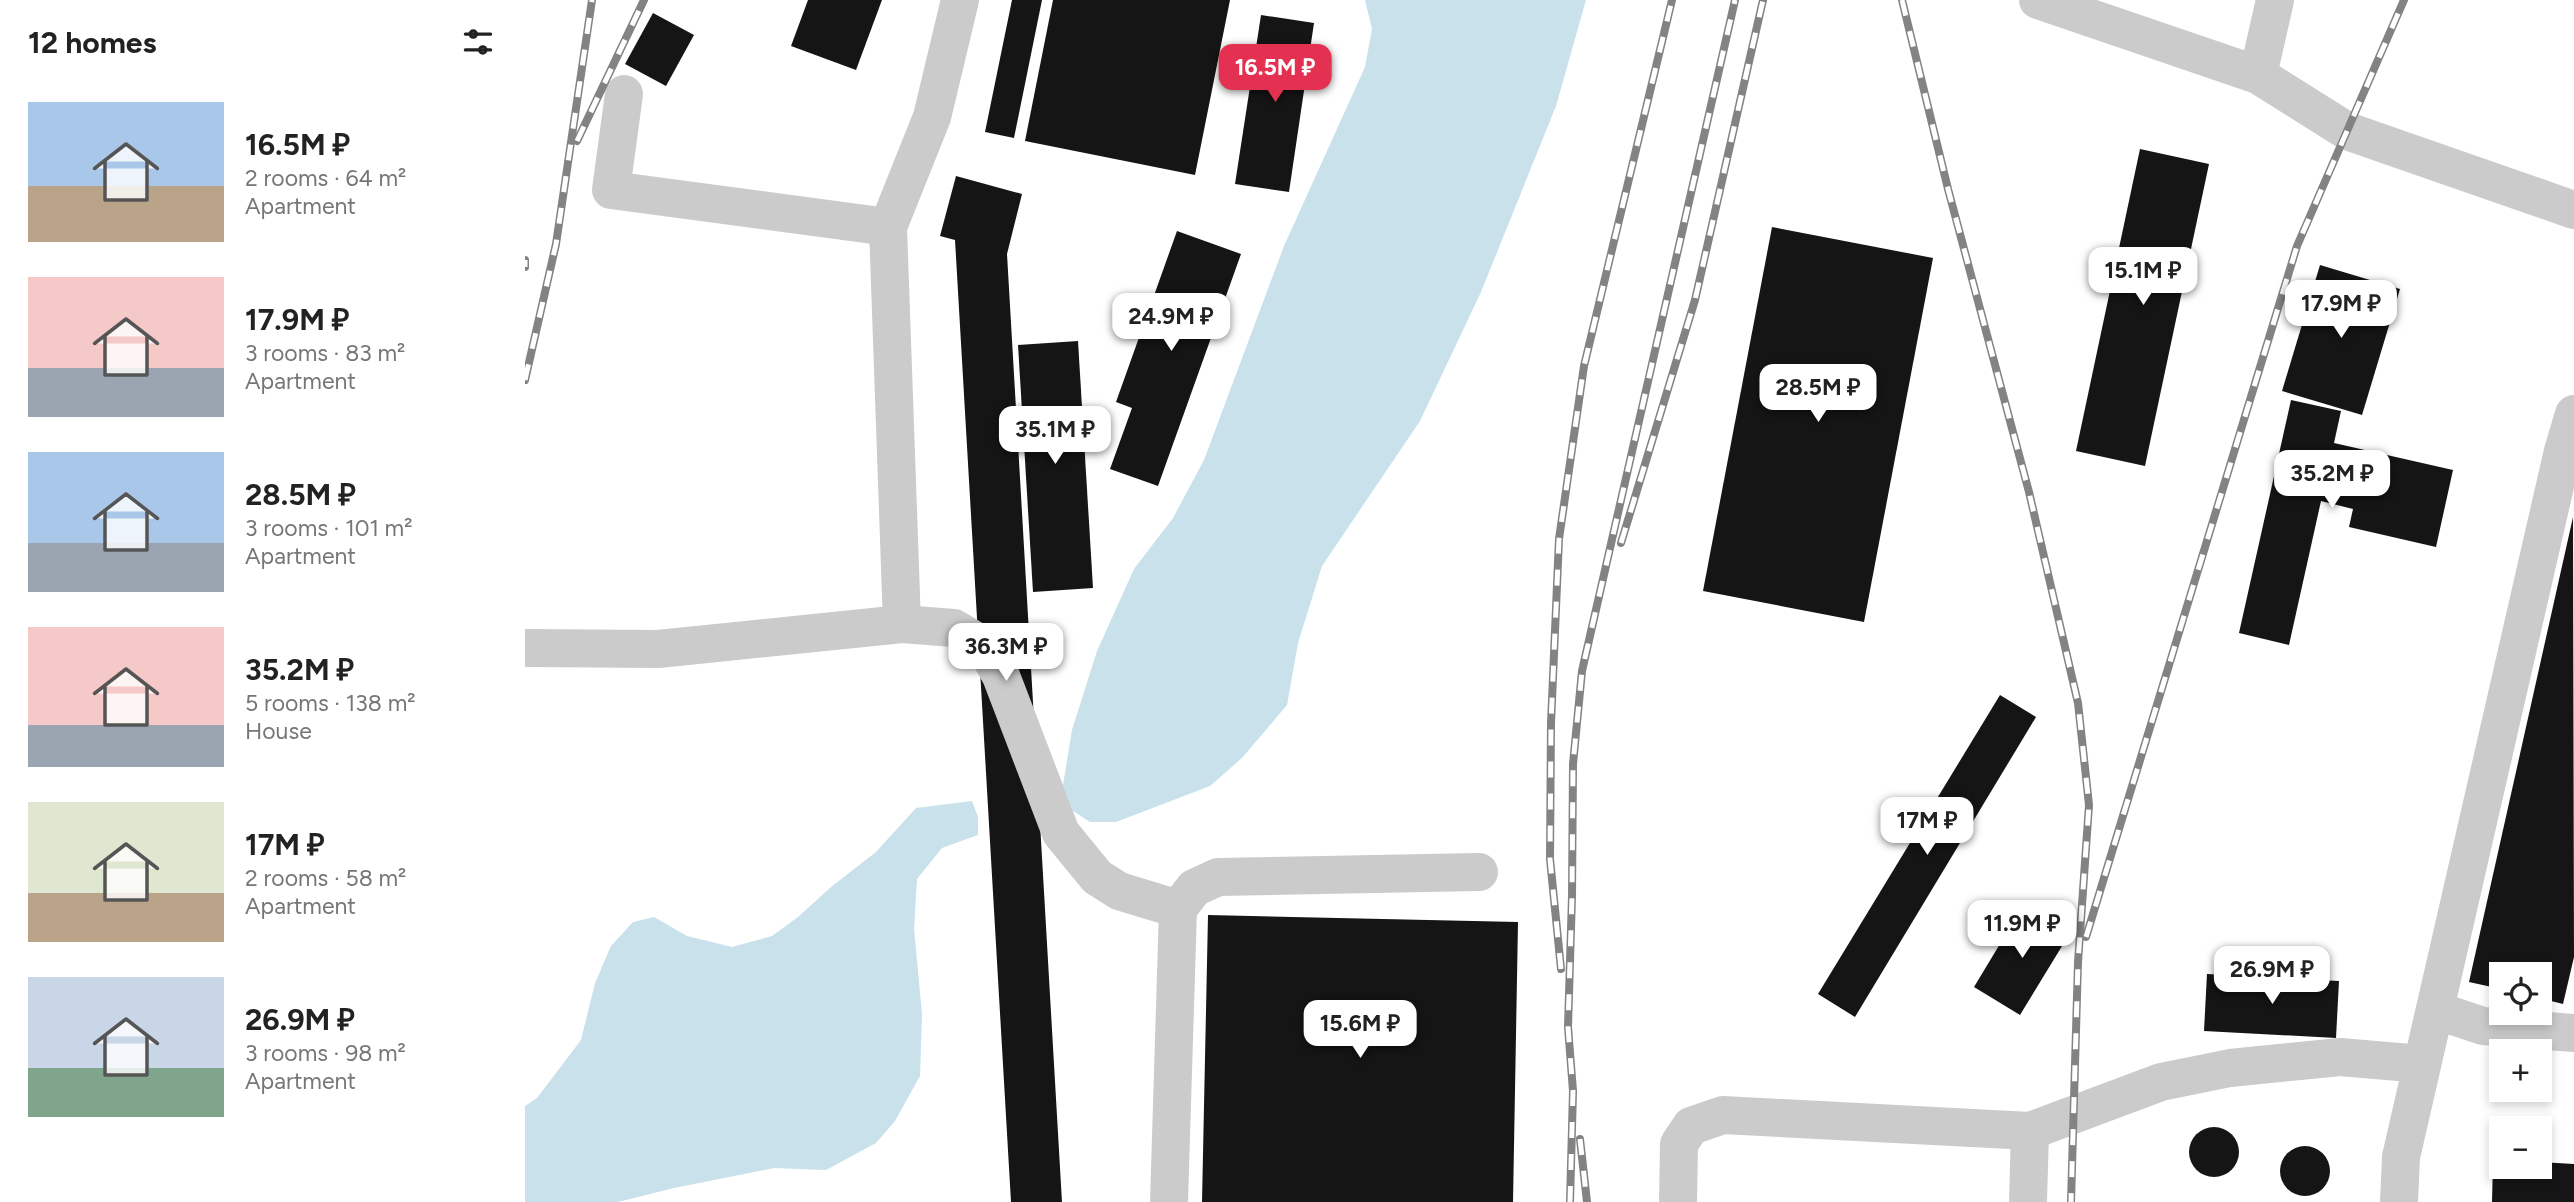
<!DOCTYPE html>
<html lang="en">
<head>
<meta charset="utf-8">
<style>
  body { margin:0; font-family:Figtree,sans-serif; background:#f6f6f6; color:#222; height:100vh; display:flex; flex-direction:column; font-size:26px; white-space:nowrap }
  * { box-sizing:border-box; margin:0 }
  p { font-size:23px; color:#767676 }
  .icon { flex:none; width:38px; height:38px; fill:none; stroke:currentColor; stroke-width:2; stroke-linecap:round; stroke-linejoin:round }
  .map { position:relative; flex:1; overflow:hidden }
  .side { display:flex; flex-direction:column; background:#fff; width:525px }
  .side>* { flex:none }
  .tools { position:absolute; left:1964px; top:962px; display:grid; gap:14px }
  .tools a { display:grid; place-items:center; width:63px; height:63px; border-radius:0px; background:#fff; box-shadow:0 4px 10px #0003; font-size:35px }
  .price { position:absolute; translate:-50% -60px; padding:0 16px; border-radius:14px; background:#fff; color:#222; font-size:23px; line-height:46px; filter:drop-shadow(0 2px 4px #0008) }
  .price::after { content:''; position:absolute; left:50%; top:42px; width:21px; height:16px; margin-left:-10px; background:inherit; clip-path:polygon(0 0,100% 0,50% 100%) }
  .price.active { background:#e43151; color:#fff }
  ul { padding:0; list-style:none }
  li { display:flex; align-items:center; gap:21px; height:175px; padding:0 28px }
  li span { display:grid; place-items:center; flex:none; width:196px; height:140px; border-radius:0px; color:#555 }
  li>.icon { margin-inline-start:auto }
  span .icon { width:84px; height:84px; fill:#fffc; stroke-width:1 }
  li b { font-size:30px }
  h2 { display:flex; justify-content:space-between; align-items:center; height:84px; padding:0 28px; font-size:30px }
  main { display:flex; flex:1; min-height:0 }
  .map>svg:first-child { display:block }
  .water { fill:#c8e1eb }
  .building { fill:#151515 }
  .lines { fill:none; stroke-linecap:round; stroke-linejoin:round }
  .minor { stroke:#cbcbcb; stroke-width:38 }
  .rail-casing { stroke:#838383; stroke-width:8 }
  .rail { stroke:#fff; stroke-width:5; stroke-dasharray:16; stroke-linecap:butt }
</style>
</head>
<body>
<main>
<section class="side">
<h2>12 homes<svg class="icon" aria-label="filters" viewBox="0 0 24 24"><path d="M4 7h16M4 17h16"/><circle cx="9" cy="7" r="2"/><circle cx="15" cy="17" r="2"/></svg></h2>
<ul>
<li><span style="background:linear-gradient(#a9c7e8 60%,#b9a48a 0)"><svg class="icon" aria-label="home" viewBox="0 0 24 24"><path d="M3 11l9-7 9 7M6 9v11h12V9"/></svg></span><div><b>16.5M ₽</b><p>2 rooms · 64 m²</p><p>Apartment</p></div></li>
<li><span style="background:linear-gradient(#f6c9c9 65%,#9aa5b1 0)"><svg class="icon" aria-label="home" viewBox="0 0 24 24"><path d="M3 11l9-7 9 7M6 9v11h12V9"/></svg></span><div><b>17.9M ₽</b><p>3 rooms · 83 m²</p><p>Apartment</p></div></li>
<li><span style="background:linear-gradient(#a9c7e8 65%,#9aa5b1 0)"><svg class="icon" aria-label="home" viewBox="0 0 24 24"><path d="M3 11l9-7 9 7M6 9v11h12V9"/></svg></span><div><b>28.5M ₽</b><p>3 rooms · 101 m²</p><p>Apartment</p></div></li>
<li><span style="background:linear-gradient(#f6c9c9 70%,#9aa5b1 0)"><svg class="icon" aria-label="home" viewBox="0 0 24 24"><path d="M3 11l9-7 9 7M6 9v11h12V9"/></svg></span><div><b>35.2M ₽</b><p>5 rooms · 138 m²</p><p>House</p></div></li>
<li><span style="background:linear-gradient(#dfe7d0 65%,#b9a48a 0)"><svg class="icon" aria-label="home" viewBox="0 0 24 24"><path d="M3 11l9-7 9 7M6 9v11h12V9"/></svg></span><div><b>17M ₽</b><p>2 rooms · 58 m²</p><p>Apartment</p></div></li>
<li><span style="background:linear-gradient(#c9d6e8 65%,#7fa58c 0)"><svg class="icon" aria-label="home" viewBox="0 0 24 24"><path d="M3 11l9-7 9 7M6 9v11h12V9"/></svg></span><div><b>26.9M ₽</b><p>3 rooms · 98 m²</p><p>Apartment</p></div></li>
</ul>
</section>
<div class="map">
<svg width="2049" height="1202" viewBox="0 0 2049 1202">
  <rect width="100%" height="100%" fill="#fff"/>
  <!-- water -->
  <g class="water">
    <polygon points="840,0 1061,0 1031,106 956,292 895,421 797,566 773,643 762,705 717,758 685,786 591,822 565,822 548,811 538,785 547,730 572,651 609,569 648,518 679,460 759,246 840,67 847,29"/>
    <polygon points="447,801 453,817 453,835 417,848 392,879 389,929 397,1014 395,1076 370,1121 351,1143 301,1170 249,1168 149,1188 93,1202 0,1202 0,1106 12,1098 56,1040 70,983 86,946 108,922 129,917 162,936 207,947 247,936 273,917 306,887 351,852 391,808"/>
  </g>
  <!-- building -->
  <g class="building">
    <polygon points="283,0 357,0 331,70 266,46"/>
    <polygon points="487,0 517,0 489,138 460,132"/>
    <polygon points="528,0 705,0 670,175 500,141"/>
    <polygon points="128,13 169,35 141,86 100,64"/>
    <polygon points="736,15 789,23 764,192 710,184"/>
    <polygon points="1615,149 1684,164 1620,466 1551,451"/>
    <polygon points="431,176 497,194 482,254 537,1202 486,1202 430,240 415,236"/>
    <polygon points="1247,227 1408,258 1339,622 1178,591"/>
    <polygon points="652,231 716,254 633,486 585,469 607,408 591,402"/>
    <polygon points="1795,265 1875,289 1837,415 1757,391"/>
    <polygon points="553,341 568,588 508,592 493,345"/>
    <polygon points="1766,400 1816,411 1809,443 1928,470 1911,547 1824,527 1828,509 1796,501 1764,645 1714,633"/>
    <polygon points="2048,517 2049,957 2038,1004 2014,998 2014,975 1976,975 1976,989 1944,982"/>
    <polygon points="1475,695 1511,717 1330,1017 1293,994"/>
    <polygon points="1499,904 1545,933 1495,1015 1449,987"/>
    <polygon points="683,915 993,922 988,1202 677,1202"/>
    <polygon points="1682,974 1814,981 1811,1038 1679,1031"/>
    <circle cx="1689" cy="1152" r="25"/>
    <circle cx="1780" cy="1171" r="25"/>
    <polygon points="1968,1161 1976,1161 1976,1167 2014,1167 2014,1162 2049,1164 2049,1202 1967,1202"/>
  </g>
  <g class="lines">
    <!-- minor -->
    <g class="minor">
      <polyline points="1513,0 1733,75 1822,131 2049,210"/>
      <polyline points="1733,75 1750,0"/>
      <polyline points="99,94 86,190 363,227"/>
      <polyline points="377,624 363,227 407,117 435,0"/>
      <polyline points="0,648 133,649 377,624 429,628 459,646 476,676 536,833 572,877 594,891 653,909"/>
      <polyline points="1910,1010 1958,1026 2049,1033"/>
      <polyline points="644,1202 653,909 669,888 693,877 954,872"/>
      <polyline points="1153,1202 1154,1144 1166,1126 1198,1115 1505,1131 1636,1082 1705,1068 1815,1057 1897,1064"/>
      <polyline points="1503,1202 1505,1131"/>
      <polyline points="1874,1202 1876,1157 2038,451 2049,414"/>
    </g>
    <!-- rail casing -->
    <g class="rail-casing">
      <g id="rail">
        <polyline points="1377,0 1423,189 1504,492 1553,703 1564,805 1553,962 1546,1202"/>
        <polyline points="52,141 119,0"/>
        <polyline points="0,260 0,267"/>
        <polyline points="0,380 31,244 67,0"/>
        <polyline points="1096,543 1170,300 1238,0"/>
        <polyline points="1561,937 1772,246 1879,0"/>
        <polyline points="1036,969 1025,859 1026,723 1034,539 1059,366 1147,0"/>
        <polyline points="1055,1139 1062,1202"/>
        <polyline points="1045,1202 1048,1091 1043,1027 1047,896 1048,764 1057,671 1210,0"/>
      </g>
    </g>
    <!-- rail -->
    <use href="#rail" class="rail"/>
  </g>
</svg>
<div class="tools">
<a><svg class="icon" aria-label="locate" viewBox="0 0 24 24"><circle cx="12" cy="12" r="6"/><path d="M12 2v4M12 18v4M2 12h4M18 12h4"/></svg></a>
<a>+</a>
<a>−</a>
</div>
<b class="price active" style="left:750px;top:104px">16.5M ₽</b>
<b class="price" style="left:1618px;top:307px">15.1M ₽</b>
<b class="price" style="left:1816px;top:340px">17.9M ₽</b>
<b class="price" style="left:646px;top:353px">24.9M ₽</b>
<b class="price" style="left:1293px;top:424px">28.5M ₽</b>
<b class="price" style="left:530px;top:466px">35.1M ₽</b>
<b class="price" style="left:1807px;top:510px">35.2M ₽</b>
<b class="price" style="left:481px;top:683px">36.3M ₽</b>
<b class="price" style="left:1402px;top:857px">17M ₽</b>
<b class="price" style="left:1497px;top:960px">11.9M ₽</b>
<b class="price" style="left:1747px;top:1006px">26.9M ₽</b>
<b class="price" style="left:835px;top:1060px">15.6M ₽</b>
</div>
</main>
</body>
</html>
